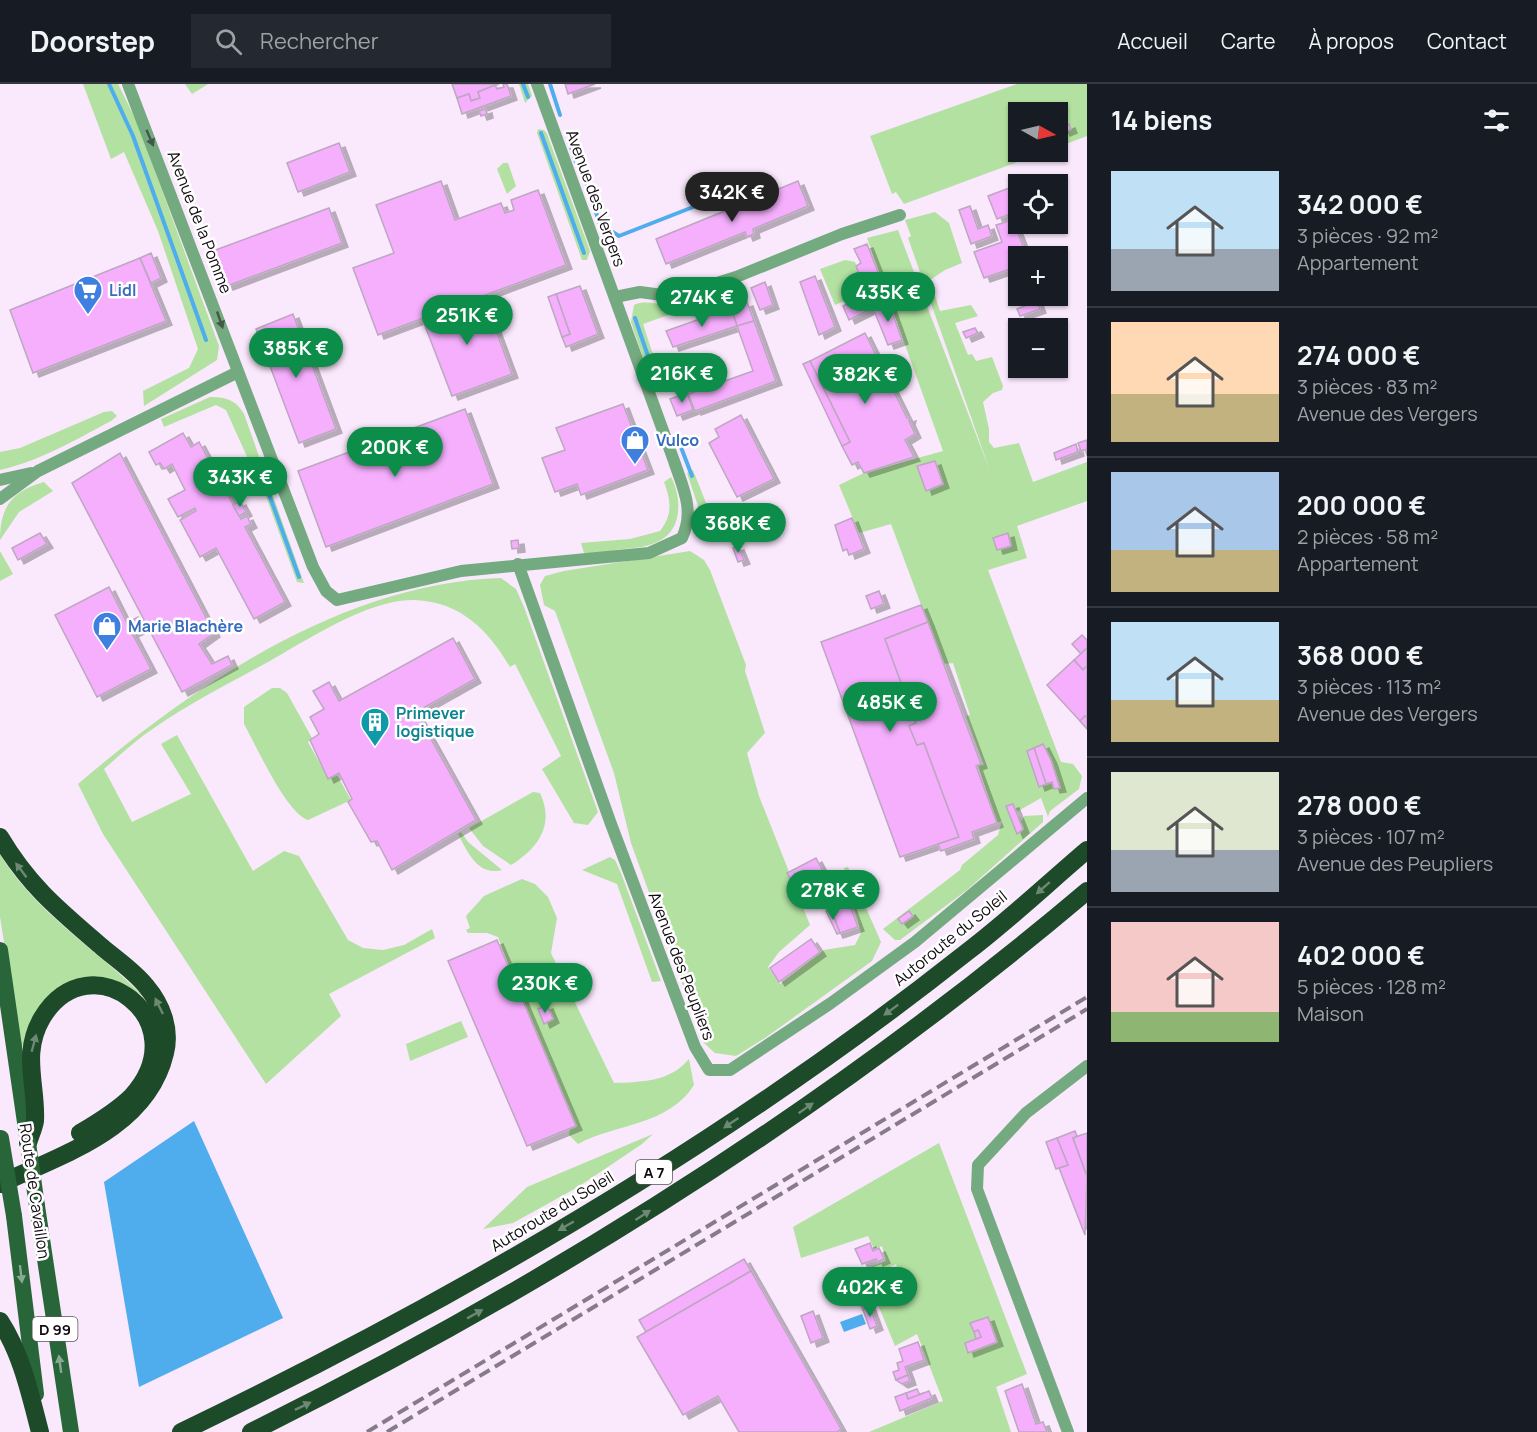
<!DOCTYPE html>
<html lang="fr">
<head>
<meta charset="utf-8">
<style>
  body { margin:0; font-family:Manrope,sans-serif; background:#242831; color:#f1f3f6; height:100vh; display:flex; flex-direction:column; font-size:22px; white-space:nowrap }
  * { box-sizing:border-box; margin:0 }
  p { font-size:20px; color:#9ea1a6 }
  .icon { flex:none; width:33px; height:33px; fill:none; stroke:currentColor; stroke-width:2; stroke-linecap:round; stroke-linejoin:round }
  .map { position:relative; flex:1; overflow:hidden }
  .details { display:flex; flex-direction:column; background:#171b24; width:450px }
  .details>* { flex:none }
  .needle { width:39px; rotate:98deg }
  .buttons { position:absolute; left:1008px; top:18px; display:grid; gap:12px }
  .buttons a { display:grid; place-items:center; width:60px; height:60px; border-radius:0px; background:#171b24; box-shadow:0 2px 4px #0004; font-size:30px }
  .price { position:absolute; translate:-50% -51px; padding:0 14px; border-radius:21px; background:#0c8d49; color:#fff; font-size:20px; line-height:39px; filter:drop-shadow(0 2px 3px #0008) }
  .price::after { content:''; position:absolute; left:50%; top:36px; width:18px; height:14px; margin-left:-9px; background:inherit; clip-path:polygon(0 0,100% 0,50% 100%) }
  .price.current { background:#222; color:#fff }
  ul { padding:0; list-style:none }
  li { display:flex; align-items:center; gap:18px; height:150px; padding:0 24px }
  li+li { border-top:2px solid #363941 }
  li span { display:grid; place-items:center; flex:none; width:168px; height:120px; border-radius:0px; color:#555 }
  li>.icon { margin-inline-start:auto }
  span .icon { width:72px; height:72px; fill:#fffc; stroke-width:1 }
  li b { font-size:26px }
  h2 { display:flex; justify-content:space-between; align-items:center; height:72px; padding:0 24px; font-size:26px }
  header { display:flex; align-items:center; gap:36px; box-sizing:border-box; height:84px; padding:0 30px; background:#171b24; border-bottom:2px solid #363941 }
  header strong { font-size:28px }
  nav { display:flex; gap:33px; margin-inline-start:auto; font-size:21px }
  .search { width:420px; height:54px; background:#242831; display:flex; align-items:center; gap:15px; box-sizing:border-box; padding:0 21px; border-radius:0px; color:#9ea1a6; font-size:22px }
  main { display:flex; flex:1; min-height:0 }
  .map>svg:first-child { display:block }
  .green { fill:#b3e1a1 }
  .water { fill:#4faded }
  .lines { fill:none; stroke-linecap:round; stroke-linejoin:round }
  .stream { stroke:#4faded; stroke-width:4 }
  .building { fill:#f5affd; stroke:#bda7c0; stroke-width:1.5; filter:url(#shadow) }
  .minor { stroke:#74aa7f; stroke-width:12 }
  .primary { stroke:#286539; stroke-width:16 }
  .motorway { stroke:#1d4a29; stroke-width:18 }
  .rail { stroke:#887b89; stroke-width:4; stroke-dasharray:12 6; stroke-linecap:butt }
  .primary-bridge { stroke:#286539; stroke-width:16 }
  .oneway { fill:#425a48 }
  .oneway2 { fill:#6c8974 }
  .oneway3 { fill:#89aa92 }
  .labels { text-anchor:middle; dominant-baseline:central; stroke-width:5; stroke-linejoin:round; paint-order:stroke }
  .shield { fill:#fff; stroke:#585459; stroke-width:1.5 }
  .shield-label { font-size:15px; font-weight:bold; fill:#110a12 }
  .street-label { font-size:16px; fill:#110a12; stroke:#fff }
  .shop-label { font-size:16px; font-weight:bold; fill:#366cbe; stroke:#fff; text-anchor:start }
  .culture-label { font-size:16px; font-weight:bold; fill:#0d838f; stroke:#fff; text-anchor:start }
</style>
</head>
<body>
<header>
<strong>Doorstep</strong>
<div class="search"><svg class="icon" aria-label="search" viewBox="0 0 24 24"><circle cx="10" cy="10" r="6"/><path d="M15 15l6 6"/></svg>Rechercher</div>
<nav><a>Accueil</a><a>Carte</a><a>À propos</a><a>Contact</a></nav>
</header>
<main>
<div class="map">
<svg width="1087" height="1348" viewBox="0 0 1087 1348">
  <defs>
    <filter id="shadow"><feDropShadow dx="6" dy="4" stdDeviation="0" flood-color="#0004"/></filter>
  </defs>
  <rect width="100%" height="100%" fill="#fae8fc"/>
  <!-- green -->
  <g class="green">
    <polygon points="83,0 118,0 137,38 219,262 217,276 144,322 143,307 189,284 198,265 158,147 124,68 111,75"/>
    <polygon points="185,0 208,0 192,10"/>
    <polygon points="519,0 528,0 532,12 525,19"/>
    <polygon points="1017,0 1087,0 1087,52 1058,63 1058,28 1018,28 1018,68 1044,68 904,120 896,108 892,110 870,52"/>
    <polygon points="538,45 544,46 547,50 590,167 587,176 582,176 537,49"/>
    <polygon points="503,79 508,79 516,102 507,110 497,85"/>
    <polygon points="935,128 949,139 962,179 945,186 930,196 940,227 971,221 978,232 955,239 968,271 972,270 976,277 992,273 1003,302 1002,306 993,309 983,318 989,345 989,358 994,364 1019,359 1033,398 1087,378 1087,417 1017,442 1027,474 988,486 1061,678 1073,680 1082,692 1079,705 1050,727 1048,733 1041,714 1011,731 1017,729 1022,737 1024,732 1043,731 1043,738 967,806 900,856 895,856 883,845 960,786 962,781 998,751 1002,737 997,739 978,681 984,681 966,632 970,631 953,579 943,580 891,440 859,449 839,401 864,389 943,367 867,154 898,146 990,387 908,154 911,152 905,136"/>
    <polygon points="845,176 855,178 865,208 835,221 820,185"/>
    <path d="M737 200 741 205 643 240 658 286 648 289 631 238 634 221C646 215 659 222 672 220 695 216 716 208 737 200Z"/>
    <path d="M210 313C226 313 236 316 244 330L304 499 297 498 260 396 249 399 243 389 253 386 226 326 216 321 164 343 161 335Z"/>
    <path d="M112 327 117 332 111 337C75 356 40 377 0 386V368L20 364 104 328Z"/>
    <polygon points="693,386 708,424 700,428 687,389"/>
    <path d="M671 393C682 414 683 447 657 458 645 464 630 464 616 466 606 468 594 470 584 469L581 459 630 455 660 447C673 430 671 417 664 398Z"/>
    <path d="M44 398 53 407 19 428 0 456C0 423 12 407 44 398Z"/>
    <polygon points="0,467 13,490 0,497"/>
    <polygon points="690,467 704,476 710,486 746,581 745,587 765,649 747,669 759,712 810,841 779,868 768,883 780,900 824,866 855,861 861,849 844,784 848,783 881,858 872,877 765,954 736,972 715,969 704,959 631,759 614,689 555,527 544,521 540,501 545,492 564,487"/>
    <path d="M501 494 516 505 524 523 598 728 588 741 574 739 542 685 561 672 515 580 510 583C488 546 461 518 415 516 370 514 307 556 268 578 230 599 190 619 154 644 136 656 120 671 104 685L132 738 191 710 161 660 177 651 253 787 284 767 299 772 348 856 363 864 383 866 404 861 432 845 435 854 329 910 341 932 266 1000 103 750 78 700C194 601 343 499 501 494Z"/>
    <path d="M272 604H280L287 609 312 654 308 658 328 694 337 691 351 716 308 736C286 729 256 661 244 640V623Z"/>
    <path d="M533 708 540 709C555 741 538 764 511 781L483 762 469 744Z"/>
    <path d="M461 748 468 758 502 786C477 792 468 768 458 750Z"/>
    <path d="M0 770C33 827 98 866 144 913 99 884 62 886 33 935 27 944 28 956 21 964L0 833Z"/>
    <polygon points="610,773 615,776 621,789 661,897 652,898 617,800 582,786"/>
    <path d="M522 795 535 800 548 813 557 834 551 869 614 999C642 998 670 998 689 975L694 1001C668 1042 617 1039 578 1060L569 1051 570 1044 498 853 487 849H468L466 846 470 844 466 832 484 812Z"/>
    <polygon points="461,937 468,953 410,977 406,960"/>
    <polygon points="653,1050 642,1060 578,1103 513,1139 483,1145 527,1103"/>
    <polygon points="939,1059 1027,1290 996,1303 1011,1348 869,1348 943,1317 917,1250 895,1262 870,1201 898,1187 896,1180 839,1207 840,1195 886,1177 882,1162 874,1165 868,1152 801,1174 793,1143"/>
  </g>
  <!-- water -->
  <g class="water">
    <polygon points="194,1037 283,1234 139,1303 104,1098"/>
    <polygon points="862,1230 866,1240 844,1248 840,1238"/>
  </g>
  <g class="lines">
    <!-- stream -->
    <g class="stream">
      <polyline points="109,0 133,52 206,256"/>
      <polyline points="523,0 528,13"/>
      <polyline points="550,0 560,31"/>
      <polyline points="541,49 584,169"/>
      <polyline points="569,57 576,78"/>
      <polyline points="587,102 600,140 619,152 734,107"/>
      <polyline points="635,234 653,287"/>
      <polyline points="679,358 692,392"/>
      <polyline points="261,388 299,493"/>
    </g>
  </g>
  <!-- building -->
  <g class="building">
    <polygon points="452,0 499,0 478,8 480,14 471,17 469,10 457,14"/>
    <polygon points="503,0 507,0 511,12 462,30 457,14 469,10 471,17 480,14 478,8 495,1 497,5 504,3"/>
    <polygon points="565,0 595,0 568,10"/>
    <polygon points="486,25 487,30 481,32 479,27"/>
    <polygon points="1069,40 1071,45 1064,48 1062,43"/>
    <polygon points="339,59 350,88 298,108 287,79"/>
    <polygon points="441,97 455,136 501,119 505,129 514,126 511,116 538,106 566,181 378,251 353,184 394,169 376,121"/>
    <polygon points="798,97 808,122 753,145 754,150 747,153 745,148 666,180 656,155"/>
    <polygon points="1017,101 1018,127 997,135 988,112"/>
    <polygon points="970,122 978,145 988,141 992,152 971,160 959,126"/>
    <polygon points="329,124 342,159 227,202 213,167"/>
    <polygon points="1013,136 1026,170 1011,177 1013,184 984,194 974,168 1002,158 996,141"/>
    <polygon points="867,160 889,216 849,236 843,222 867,210 856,182 861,179 854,165"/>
    <polygon points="151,169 161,194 151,199 140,174"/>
    <polygon points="140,174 166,237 33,289 10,226"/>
    <polygon points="815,192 835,243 819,251 800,198"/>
    <polygon points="765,198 773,221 760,226 751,204"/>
    <polygon points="580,202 598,250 566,263 562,253 570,250 556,210"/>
    <polygon points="556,210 570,250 562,253 548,213"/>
    <polygon points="483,212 512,290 452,312 422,234"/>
    <polygon points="888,217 902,256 888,261 873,224"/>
    <polygon points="1037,217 1040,225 1020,232 1017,225"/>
    <polygon points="747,218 754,237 737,242 731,224"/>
    <polygon points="731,224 737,242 673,263 666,247"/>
    <polygon points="293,230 336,345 299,359 256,245"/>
    <polygon points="754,237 776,297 695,327 688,310 753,287 737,242"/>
    <polygon points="975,244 978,249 966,254 963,248"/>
    <polygon points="865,249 907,334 910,333 909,337 915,350 905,356 914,373 864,389 858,378 852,381 842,362 850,358 810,277"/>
    <polygon points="810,277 850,358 842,362 803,280"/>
    <polygon points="687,309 693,326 677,332 670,315"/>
    <polygon points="623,320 648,386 581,411 577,400 555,408 542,374 565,366 556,344"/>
    <polygon points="465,325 493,400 326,463 298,387"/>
    <polygon points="741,331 774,395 737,413 709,359 719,353 715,345"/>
    <polygon points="183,349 191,363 199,358 241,435 247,432 251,440 245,443 285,518 254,535 216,464 200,473 180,436 196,427 195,424 178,433 168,415 185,406 172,380 164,385 160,379 156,381 149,368"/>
    <polygon points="1087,356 1087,365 1081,367 1078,359"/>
    <polygon points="1076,360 1078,368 1056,376 1054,369"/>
    <polygon points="120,369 214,549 199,560 212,580 228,572 232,581 182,608 72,399"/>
    <polygon points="935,377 943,400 926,407 917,382"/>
    <polygon points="240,417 246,428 239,432 233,421"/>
    <polygon points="852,434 864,465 849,471 847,465 843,467 835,441"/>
    <polygon points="722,443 725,450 718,452 716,446"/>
    <polygon points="40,449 47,460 18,476 12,464"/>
    <polygon points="1008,449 1011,462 997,466 993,454"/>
    <polygon points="518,456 519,464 512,465 511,457"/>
    <polygon points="738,462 744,476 738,478 733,464"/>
    <polygon points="109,503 127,539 138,533 144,543 132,549 151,585 97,613 55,531"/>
    <polygon points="879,507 884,520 871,525 866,512"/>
    <polygon points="921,521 928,538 885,555 916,639 909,642 917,661 924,659 959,753 900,773 821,558"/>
    <polygon points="928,538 981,680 976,682 997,739 972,748 974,755 941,767 938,760 959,753 924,659 917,661 909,642 916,639 885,555"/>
    <polygon points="1082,551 1087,556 1087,564 1081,570 1072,560"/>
    <polygon points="453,554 475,595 416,628 476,736 392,786 377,757 371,758 348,718 352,715 339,689 328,695 310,656 319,650 310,633 324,625 313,607 329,598 339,617"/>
    <polygon points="1087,564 1087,582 1083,586 1074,576"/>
    <polygon points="1074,576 1083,586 1087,582 1087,634 1085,632 1080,637 1047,601"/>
    <polygon points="1085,632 1087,634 1087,645 1080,637"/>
    <polygon points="1043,660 1051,676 1060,704 1054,705 1052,698 1046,700 1034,664"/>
    <polygon points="1034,664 1046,700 1039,703 1027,667"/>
    <polygon points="1013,720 1023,745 1017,750 1006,722"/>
    <polygon points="816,774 830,801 802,816 787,789"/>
    <polygon points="848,815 849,819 833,824 832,820"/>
    <polygon points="849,819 858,843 840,849 831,825"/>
    <polygon points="831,825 840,849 837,850 826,827"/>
    <polygon points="909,827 913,832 902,840 898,835"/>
    <polygon points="811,855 820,868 779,898 770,884"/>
    <polygon points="497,856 576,1042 527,1062 448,877"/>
    <polygon points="547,921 553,935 544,940 538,925"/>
    <polygon points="1075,1047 1077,1052 1073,1054 1087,1092 1085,1151 1059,1084 1068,1081 1057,1054"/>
    <polygon points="1087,1049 1087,1092 1073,1054"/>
    <polygon points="1057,1054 1068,1081 1056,1085 1046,1058"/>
    <polygon points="870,1159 873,1167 879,1164 884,1175 877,1178 876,1175 862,1180 855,1165"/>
    <polygon points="744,1175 751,1187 646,1248 639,1236"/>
    <polygon points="751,1187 841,1345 837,1348 739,1348 718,1312 683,1331 637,1253"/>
    <polygon points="865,1211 870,1223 863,1226 858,1213"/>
    <polygon points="870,1223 877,1242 870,1245 863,1226"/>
    <polygon points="813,1227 823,1254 811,1259 801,1232"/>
    <polygon points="988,1233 997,1258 968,1269 965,1259 981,1253 978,1246 974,1248 970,1239"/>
    <polygon points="978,1246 981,1253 976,1255 974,1248"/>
    <polygon points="918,1258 924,1276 905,1283 908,1291 896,1296 893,1288 899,1286 897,1279 903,1277 899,1265"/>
    <polygon points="908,1291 910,1297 902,1300 896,1296"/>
    <polygon points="1022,1300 1036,1340 1043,1338 1047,1348 1019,1348 1005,1307"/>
    <polygon points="917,1305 920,1311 908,1315 906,1309"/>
    <polygon points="929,1307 932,1314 900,1327 895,1313 906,1309 908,1315"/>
  </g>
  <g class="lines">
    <!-- minor -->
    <g class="minor">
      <path d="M128 0 313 483 326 507 337 516 461 487 649 469 682 454C695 426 683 404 674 377L537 0"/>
      <polyline points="615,213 640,208 662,211 686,209 736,193 842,150 900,131"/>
      <polyline points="0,396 31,389"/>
      <polyline points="0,415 38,387 238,288"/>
      <polyline points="518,480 611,740 695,963 709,986 730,986 831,919 915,858 1087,714"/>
      <polyline points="1068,1348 977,1105 978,1081 1026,1029 1087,982"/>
    </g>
    <!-- primary -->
    <g class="primary">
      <polyline points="0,866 28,1059"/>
      <polyline points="37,1122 71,1348"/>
      <polyline points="14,1132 36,1310"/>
    </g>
    <!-- motorway -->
    <g class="motorway">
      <path d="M0 753C29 802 59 826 102 863 116 875 134 887 146 902 162 921 171 945 165 969 147 1045 63 1070 0 1100"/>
      <path d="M28 1059C30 1052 34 1044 35 1037 37 1001 21 970 42 934 90 854 200 937 132 1012 118 1026 97 1039 80 1049"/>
      <path d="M0 1237C22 1271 30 1310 40 1348"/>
      <path d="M181 1348C458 1215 726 1059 967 868 1009 836 1047 800 1087 766"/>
      <path d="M251 1348C550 1200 832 1023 1087 807"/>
    </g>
    <!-- rail -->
    <g class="rail">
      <polyline points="367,1348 1087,913"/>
      <polyline points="387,1348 1087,925"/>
    </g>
    <!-- primary-bridge -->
    <g class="primary-bridge">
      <polyline points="1,1054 14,1132"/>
      <polyline points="28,1059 37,1122"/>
    </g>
  </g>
  <!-- one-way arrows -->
  <defs><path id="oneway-solid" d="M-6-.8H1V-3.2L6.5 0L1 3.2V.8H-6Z" transform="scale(1.5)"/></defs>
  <g class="oneway">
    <use href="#oneway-solid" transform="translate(150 54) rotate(67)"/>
    <use href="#oneway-solid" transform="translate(220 236) rotate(71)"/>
  </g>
  <g class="oneway2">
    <use href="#oneway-solid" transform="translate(21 786) rotate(-127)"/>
    <use href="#oneway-solid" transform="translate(1043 804) rotate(139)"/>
    <use href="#oneway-solid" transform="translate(159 922) rotate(-116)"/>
    <use href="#oneway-solid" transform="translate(891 926) rotate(143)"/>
    <use href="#oneway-solid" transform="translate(34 959) rotate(-75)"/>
    <use href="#oneway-solid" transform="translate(806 1024) rotate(-35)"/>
    <use href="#oneway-solid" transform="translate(731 1039) rotate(146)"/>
    <use href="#oneway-solid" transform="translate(643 1131) rotate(-33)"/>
    <use href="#oneway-solid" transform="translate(566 1142) rotate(150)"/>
    <use href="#oneway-solid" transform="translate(475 1230) rotate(-29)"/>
    <use href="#oneway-solid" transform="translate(303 1322) rotate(-26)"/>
  </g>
  <g class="oneway3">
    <use href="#oneway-solid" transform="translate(21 1190) rotate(83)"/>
    <use href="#oneway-solid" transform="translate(60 1280) rotate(-98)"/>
  </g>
  <!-- icons -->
  <defs>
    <g id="supermarket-pin" transform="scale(1.5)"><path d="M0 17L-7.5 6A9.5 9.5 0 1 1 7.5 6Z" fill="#3f7fe0" stroke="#fff"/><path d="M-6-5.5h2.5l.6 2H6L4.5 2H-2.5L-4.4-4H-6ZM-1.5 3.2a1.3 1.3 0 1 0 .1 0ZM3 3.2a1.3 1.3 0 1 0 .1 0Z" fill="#fff"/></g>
    <g id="shop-pin" transform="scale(1.5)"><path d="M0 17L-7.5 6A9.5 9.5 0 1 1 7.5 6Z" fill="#3f7fe0" stroke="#fff"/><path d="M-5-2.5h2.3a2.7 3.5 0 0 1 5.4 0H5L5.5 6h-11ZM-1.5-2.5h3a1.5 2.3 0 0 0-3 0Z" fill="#fff"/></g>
    <g id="building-pin" transform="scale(1.5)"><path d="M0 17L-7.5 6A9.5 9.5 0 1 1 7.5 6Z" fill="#0f9aa8" stroke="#fff"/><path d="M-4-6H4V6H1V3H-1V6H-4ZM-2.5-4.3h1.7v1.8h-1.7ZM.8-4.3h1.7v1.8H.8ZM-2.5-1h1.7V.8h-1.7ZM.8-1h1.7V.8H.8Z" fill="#fff"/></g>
  </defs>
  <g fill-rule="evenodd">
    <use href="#supermarket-pin" x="88" y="206"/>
    <use href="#shop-pin" x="635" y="356"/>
    <use href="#shop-pin" x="107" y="542"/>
    <use href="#building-pin" x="375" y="638"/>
  </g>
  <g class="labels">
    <!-- shield labels -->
    <g class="shield">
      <rect x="636" y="1076" width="36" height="24" rx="4.5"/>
      <rect x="32.5" y="1233" width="45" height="24" rx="4.5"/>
    </g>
    <g class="shield-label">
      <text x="654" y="1088">A 7</text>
      <text x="55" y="1245">D 99</text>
    </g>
    <!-- street labels -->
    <g class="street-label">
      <text transform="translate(596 114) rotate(70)">Avenue des Vergers</text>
      <text transform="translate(200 138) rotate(69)">Avenue de la Pomme</text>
      <text transform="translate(950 854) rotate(-39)">Autoroute du Soleil</text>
      <text transform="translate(682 882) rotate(69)">Avenue des Peupliers</text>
      <text transform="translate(35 1107) rotate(82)">Route de Cavaillon</text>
      <text transform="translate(552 1127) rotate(-31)">Autoroute du Soleil</text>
    </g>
    <!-- shop labels -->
    <g class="shop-label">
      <text x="109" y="206">Lidl</text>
      <text x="656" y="356">Vulco</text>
      <text x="128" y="542">Marie Blachère</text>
    </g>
    <!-- culture labels -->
    <g class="culture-label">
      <text x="396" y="629">Primever<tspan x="396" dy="18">logistique</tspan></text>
    </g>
  </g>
</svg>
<div class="buttons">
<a><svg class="needle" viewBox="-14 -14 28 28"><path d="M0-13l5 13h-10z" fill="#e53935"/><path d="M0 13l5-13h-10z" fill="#9ea1a6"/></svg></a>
<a><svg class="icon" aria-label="locate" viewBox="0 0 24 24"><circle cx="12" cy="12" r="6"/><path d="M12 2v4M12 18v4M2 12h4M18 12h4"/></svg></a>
<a>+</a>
<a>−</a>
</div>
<b class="price current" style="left:732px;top:139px">342K €</b>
<b class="price" style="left:888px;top:239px">435K €</b>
<b class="price" style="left:702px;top:244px">274K €</b>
<b class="price" style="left:467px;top:262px">251K €</b>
<b class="price" style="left:296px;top:295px">385K €</b>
<b class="price" style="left:682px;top:320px">216K €</b>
<b class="price" style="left:865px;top:321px">382K €</b>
<b class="price" style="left:395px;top:394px">200K €</b>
<b class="price" style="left:240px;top:424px">343K €</b>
<b class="price" style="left:738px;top:470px">368K €</b>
<b class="price" style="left:890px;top:649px">485K €</b>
<b class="price" style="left:833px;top:837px">278K €</b>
<b class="price" style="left:545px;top:930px">230K €</b>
<b class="price" style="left:870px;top:1234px">402K €</b>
</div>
<section class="details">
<h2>14 biens<svg class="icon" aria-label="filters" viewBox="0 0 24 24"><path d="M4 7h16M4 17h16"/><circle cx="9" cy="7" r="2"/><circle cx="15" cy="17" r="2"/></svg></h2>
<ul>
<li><span style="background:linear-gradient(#bfe0f5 65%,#9aa5b1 0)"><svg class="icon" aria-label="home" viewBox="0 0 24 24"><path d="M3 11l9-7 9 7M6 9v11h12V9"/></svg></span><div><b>342 000 €</b><p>3 pièces · 92 m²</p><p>Appartement</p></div></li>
<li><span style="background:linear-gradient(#ffd9b3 60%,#c2b280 0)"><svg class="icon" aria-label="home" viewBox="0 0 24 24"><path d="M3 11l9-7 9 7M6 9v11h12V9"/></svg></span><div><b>274 000 €</b><p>3 pièces · 83 m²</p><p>Avenue des Vergers</p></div></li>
<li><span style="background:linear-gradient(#a9c7e8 65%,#c2b280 0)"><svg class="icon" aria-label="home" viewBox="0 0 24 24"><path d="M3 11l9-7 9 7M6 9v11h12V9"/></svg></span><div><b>200 000 €</b><p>2 pièces · 58 m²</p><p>Appartement</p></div></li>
<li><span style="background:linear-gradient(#bfe0f5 65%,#c2b280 0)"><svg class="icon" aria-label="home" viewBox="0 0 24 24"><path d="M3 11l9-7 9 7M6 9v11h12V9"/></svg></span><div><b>368 000 €</b><p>3 pièces · 113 m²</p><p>Avenue des Vergers</p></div></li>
<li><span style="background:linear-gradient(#dfe7d0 65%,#9aa5b1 0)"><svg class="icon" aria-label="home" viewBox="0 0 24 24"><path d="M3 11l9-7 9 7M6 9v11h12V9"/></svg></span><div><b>278 000 €</b><p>3 pièces · 107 m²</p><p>Avenue des Peupliers</p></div></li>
<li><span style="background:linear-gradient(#f6c9c9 75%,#8fb573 0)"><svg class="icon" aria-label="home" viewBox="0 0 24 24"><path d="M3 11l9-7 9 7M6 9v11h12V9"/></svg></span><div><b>402 000 €</b><p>5 pièces · 128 m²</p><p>Maison</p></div></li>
</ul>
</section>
</main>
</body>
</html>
